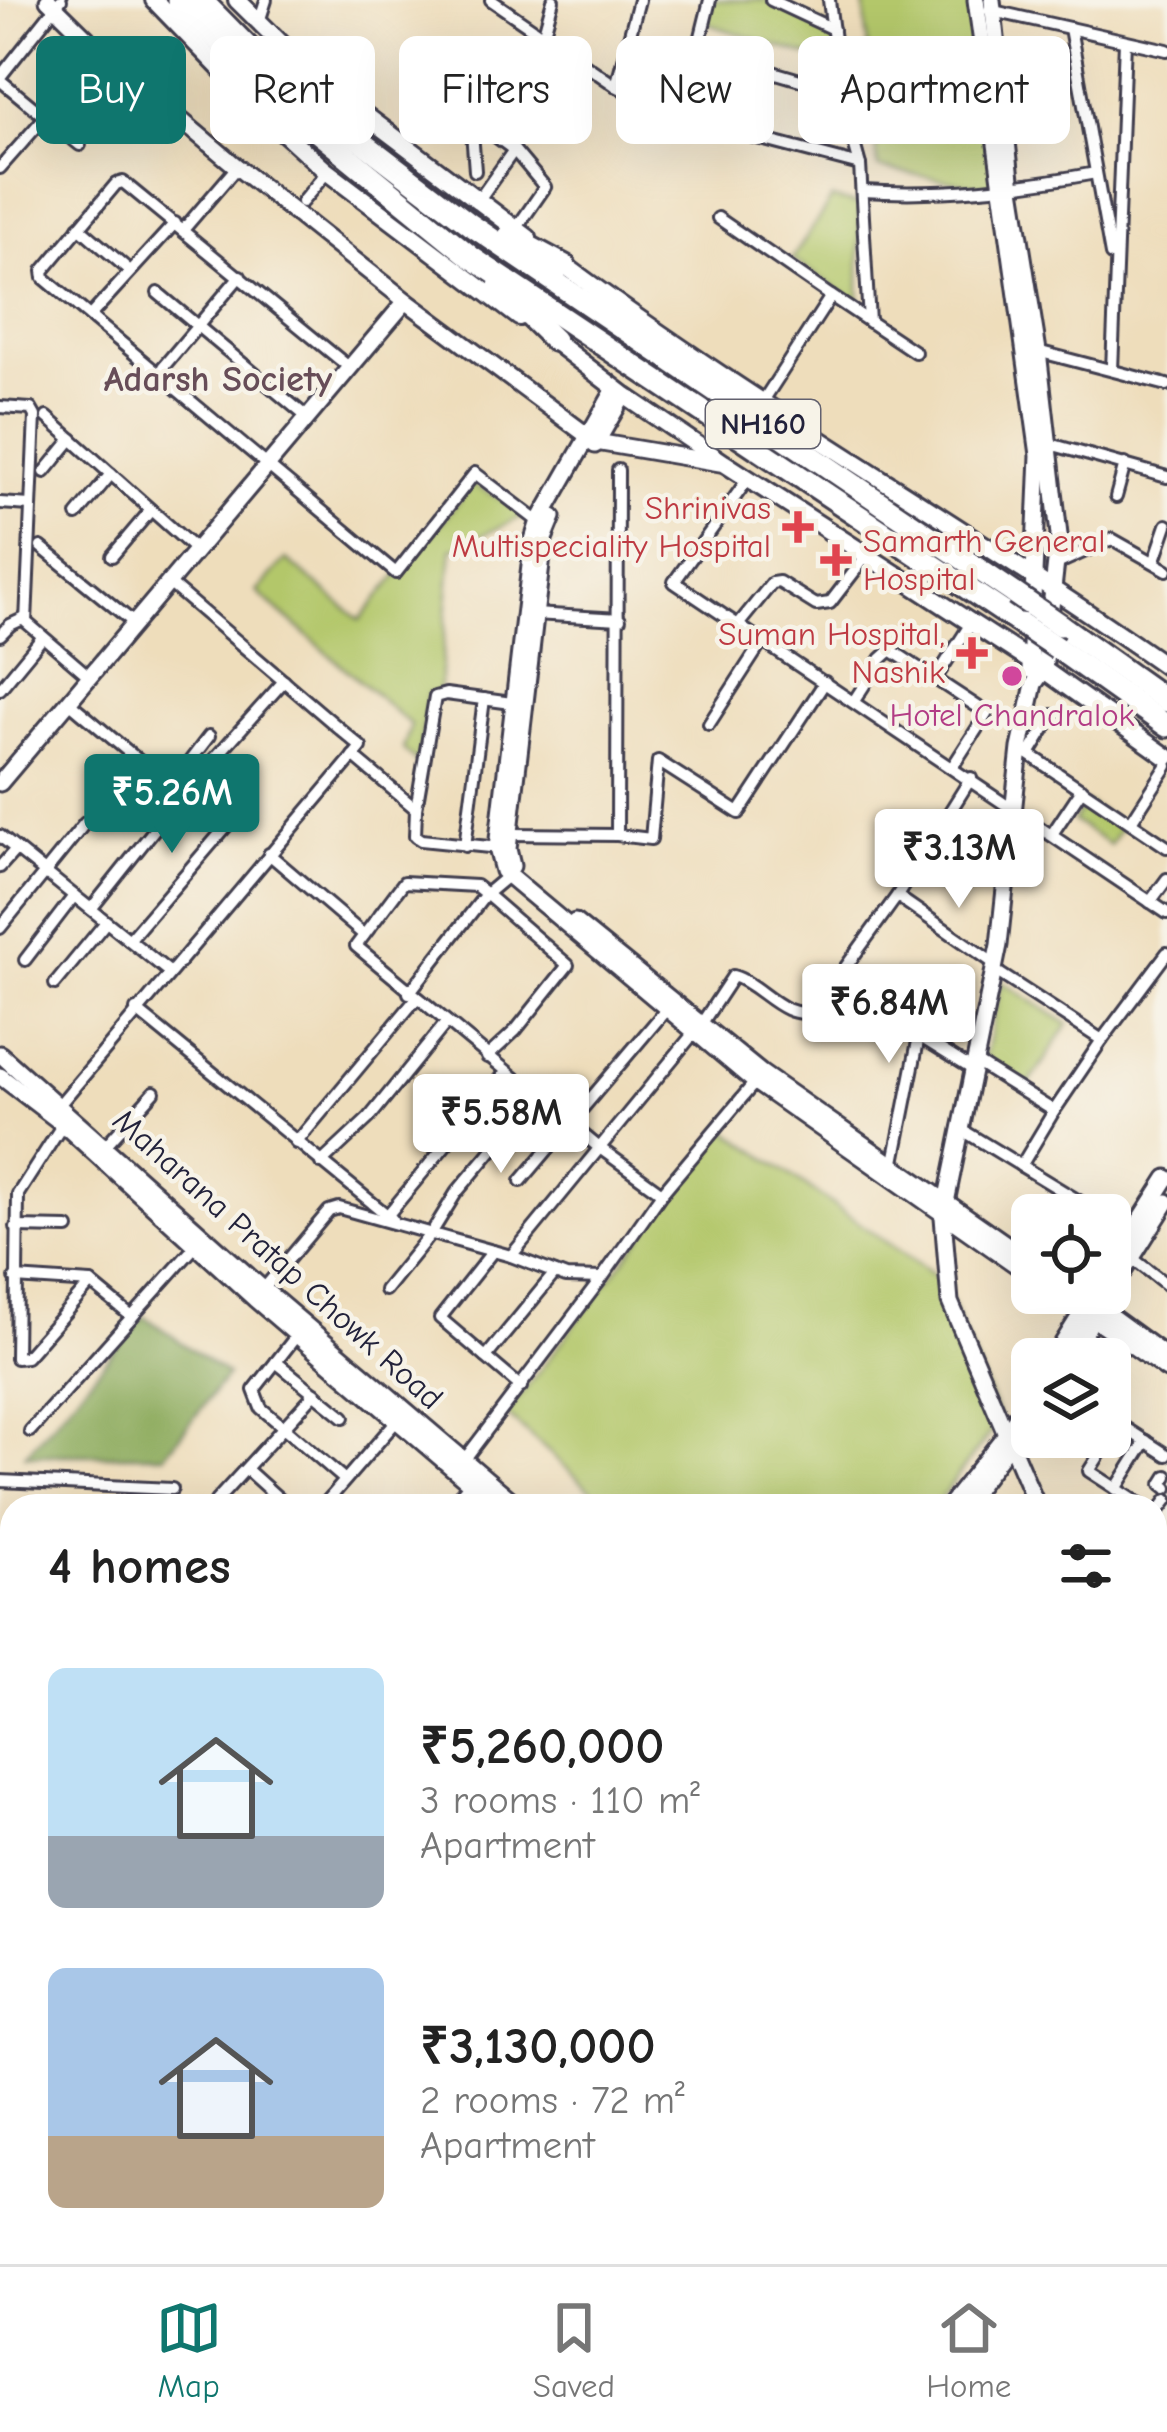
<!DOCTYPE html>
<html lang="en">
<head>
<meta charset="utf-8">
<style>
  body { margin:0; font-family:"Comic Neue",sans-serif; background:#f2f2f2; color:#222; height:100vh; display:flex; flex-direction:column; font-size:45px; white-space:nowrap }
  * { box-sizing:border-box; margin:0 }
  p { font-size:39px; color:#767676 }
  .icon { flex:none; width:66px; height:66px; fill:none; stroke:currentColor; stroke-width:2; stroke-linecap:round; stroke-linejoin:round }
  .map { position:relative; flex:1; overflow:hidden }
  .sheet { position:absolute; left:0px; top:1494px; width:1167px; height:771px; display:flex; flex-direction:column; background:#fff; border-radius:36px 36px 0 0; box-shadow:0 12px 48px #0002 }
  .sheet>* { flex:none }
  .top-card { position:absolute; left:36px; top:36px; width:1095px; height:108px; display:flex; gap:24px }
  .fabs { position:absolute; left:1011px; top:1194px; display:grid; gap:24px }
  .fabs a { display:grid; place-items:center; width:120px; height:120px; border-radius:18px; background:#fff; box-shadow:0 12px 48px #0002; font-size:60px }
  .price { position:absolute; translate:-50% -102px; padding:0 27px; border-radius:12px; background:#fff; color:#222; font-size:39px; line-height:78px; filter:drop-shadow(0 3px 6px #0008) }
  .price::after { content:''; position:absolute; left:50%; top:72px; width:36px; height:27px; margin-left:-18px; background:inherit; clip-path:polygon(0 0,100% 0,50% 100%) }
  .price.selected { background:#0f766e; color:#fff }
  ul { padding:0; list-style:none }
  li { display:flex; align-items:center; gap:36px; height:300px; padding:0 48px }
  li span { display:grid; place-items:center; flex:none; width:336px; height:240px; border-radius:18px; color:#555 }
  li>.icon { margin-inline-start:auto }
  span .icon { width:144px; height:144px; fill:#fffc; stroke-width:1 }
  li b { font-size:51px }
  h2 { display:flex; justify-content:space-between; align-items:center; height:144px; padding:0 48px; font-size:51px }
  .chip { padding:0 42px; border-radius:18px; background:#fff; box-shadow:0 12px 48px #0002; font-size:42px; line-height:108px }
  .chip.selected { background:#0f766e; color:#fff }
  .tab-bar { display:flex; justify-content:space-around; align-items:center; height:168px; border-top:3px solid #e0e0e0; background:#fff; font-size:33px; color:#767676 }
  .tab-bar a { display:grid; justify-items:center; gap:6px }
  .tab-bar .selected { color:#0f766e }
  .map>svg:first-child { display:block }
  .green { fill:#b3c76a; stroke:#6a7452; stroke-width:3 }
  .forest { fill:#8eac5e; stroke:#58674c; stroke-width:3 }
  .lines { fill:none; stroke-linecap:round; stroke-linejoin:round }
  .street-casing { stroke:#413e4e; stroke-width:16 }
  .secondary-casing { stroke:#413e4e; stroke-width:21 }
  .primary-casing { stroke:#413e4e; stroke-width:22 }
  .highway-casing { stroke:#413e4e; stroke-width:27 }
  .street { stroke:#fff; stroke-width:10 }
  .secondary { stroke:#fff; stroke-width:15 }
  .primary { stroke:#fff; stroke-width:16 }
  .highway { stroke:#fff; stroke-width:21 }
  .highway-bridge-casing { stroke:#413e4e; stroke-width:27; stroke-linecap:butt }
  .highway-bridge { stroke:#fff; stroke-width:21 }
  .health-dot { fill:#e0444e; stroke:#f7f3e8; stroke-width:4.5 }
  .hotel-dot { fill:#d1479c; stroke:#f7f3e8; stroke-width:4.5 }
  .labels { text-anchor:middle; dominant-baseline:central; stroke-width:9; stroke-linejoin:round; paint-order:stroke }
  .shield { fill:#f7f3e8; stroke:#62616f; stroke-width:3 }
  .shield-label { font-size:30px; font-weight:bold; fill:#22223b }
  .health-label { font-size:33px; fill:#be3a42; stroke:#f7f3e8; text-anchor:end }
  .hotel-label { font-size:33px; fill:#b23c85; stroke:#f7f3e8 }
  .street-label { font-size:33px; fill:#22223b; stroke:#f7f3e8 }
  .neighbourhood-label { font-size:36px; font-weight:bold; fill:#674d58; stroke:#f7f3e8 }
</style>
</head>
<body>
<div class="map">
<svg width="1167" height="2264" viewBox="0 0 1167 2264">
  <rect width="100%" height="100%" fill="#f7f3e8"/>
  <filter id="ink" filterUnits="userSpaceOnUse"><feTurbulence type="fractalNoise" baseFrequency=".00833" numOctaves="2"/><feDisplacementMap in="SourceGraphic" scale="24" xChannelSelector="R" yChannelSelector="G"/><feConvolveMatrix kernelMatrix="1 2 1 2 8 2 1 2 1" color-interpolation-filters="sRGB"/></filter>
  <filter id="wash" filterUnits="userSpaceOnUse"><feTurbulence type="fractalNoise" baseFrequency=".004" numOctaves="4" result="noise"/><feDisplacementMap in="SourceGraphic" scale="48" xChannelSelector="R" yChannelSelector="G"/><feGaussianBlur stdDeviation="2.7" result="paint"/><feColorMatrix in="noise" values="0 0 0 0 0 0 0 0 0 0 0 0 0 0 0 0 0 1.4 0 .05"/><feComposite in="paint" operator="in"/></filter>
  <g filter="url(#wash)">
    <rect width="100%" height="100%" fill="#edb"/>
    <!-- green -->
    <g class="green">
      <polygon points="710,0 771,0 833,29 837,65 705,23"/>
      <polygon points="864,0 976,0 1002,190 878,168"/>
      <polygon points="832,198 860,205 859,304 792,259"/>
      <polygon points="473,484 528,514 452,549 439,694 428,693 418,764 403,749 411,725 257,592 286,559 360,620"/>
      <polygon points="1085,802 1122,825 1110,845 1073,821"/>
      <polygon points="1002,982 1068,1024 1028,1086 984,1060"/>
      <polygon points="725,1129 943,1282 1000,1420 935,1506 609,1506 506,1414"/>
    </g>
    <!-- forest -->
    <polygon class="forest" points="144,1316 227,1375 165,1455 25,1455"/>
  </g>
  <g filter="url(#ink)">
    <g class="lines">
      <!-- street casing -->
      <g class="street-casing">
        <g id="street">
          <polyline points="491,0 616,86 681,118 860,165 841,96 829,0"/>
          <polyline points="771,0 833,29"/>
          <polyline points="989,10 1167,50"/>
          <polyline points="259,22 266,0"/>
          <polyline points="1070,28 1111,255"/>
          <polyline points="543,36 553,0"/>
          <polyline points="698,50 841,92"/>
          <polyline points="0,77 61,0"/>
          <polyline points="0,80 45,117"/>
          <polyline points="616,86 639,0"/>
          <polyline points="471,118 468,76 523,128"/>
          <polyline points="681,118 710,0"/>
          <polyline points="54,124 80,145"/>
          <polyline points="860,165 869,322"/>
          <polyline points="0,168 45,117 54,124 107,58"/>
          <polyline points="475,171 471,118 514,150 545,187 516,229"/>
          <path d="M863 191C943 196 1018 187 1096 173"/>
          <polyline points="478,201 514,150"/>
          <polyline points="302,202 327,172"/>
          <polyline points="718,218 831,296"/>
          <polyline points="79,227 130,271"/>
          <polyline points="183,230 237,167"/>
          <polyline points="158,293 308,418"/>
          <polyline points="90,316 175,223"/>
          <polyline points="1037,351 1167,385"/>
          <polyline points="163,367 240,276"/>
          <polyline points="350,368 123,182 116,184 43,271 44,278 396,573 475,473 539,522"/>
          <polyline points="1112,370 1125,41"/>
          <polyline points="763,401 831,296 915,352"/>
          <polyline points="0,407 31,409 35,416 26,622 90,677"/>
          <polyline points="47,417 196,550"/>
          <polyline points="1043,442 1167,477"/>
          <polyline points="45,472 72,439"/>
          <polyline points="748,479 674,582 1167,913"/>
          <polyline points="1116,497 1125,464"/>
          <polyline points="0,503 30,505"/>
          <polyline points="77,515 111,474"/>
          <polyline points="41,547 134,623"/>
          <polyline points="112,556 151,510"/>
          <polyline points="1155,560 1167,525"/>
          <polyline points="1057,564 1112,539 1167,570"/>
          <polyline points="534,614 620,619"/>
          <polyline points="738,625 772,583 779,582 816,605 830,603 867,555"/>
          <polyline points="0,635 10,625 25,618"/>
          <polyline points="936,678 970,625"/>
          <polyline points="0,689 42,638"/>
          <polyline points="854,701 881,659 891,650 987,713 953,766"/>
          <polyline points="69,702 181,796 91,909"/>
          <polyline points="709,724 762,642"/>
          <polyline points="1020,748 1167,847"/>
          <polyline points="1029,754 1053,715"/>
          <polyline points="353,756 416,809"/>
          <polyline points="170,787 209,736"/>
          <polyline points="181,796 284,681"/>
          <polyline points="1131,822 1167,766"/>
          <polyline points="510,834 617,835 618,470"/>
          <polyline points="1052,834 1082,789"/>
          <polyline points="617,835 651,839 658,761 739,813 825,682"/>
          <polyline points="0,836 169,972"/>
          <polyline points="465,846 484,699"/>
          <polyline points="499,848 421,840 415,836 416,809 435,697 446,694 519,704"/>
          <polyline points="269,854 364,935"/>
          <polyline points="0,867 16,849"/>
          <polyline points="511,873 486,894 476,886 404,882 356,946 597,1146 662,1193 756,1081"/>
          <polyline points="897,896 995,964"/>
          <polyline points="1150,902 1167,879"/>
          <polyline points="0,928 85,823"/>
          <polyline points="129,940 248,801"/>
          <polyline points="25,960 74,896"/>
          <polyline points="994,970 1102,1040 1054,1111"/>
          <polyline points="55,984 106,922"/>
          <polyline points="835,986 919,1036 893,1167"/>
          <polyline points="409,993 486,894 568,965 516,1030 487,1057"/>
          <polyline points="136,1010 392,1219"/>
          <path d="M700 1026 733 976C761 984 782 1021 814 1011L897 896 971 778"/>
          <polyline points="919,1036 972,1069"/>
          <polyline points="1102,1040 1167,953"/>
          <polyline points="974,1061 1054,1111 1021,1166"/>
          <polyline points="54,1111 361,747 169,583"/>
          <polyline points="63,1124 18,1194 16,1358 26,1357 91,1283"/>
          <polyline points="959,1128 1102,1215"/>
          <polyline points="296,1143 416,999"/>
          <polyline points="105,1146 154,1092"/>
          <polyline points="321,1163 369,1118 446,1023"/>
          <polyline points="521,1181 665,1011"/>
          <polyline points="386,1217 506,1072"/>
          <polyline points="1110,1220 1132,1233"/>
          <polyline points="16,1227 68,1228"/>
          <polyline points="493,1251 440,1318 521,1387"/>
          <polyline points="511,1256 566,1277 602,1278 662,1193"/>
          <polyline points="1132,1258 1167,1285"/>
          <polyline points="15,1278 91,1283 132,1317"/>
          <polyline points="385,1290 432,1232 456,1193 537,1097"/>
          <polyline points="261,1292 329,1211 339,1208 511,1256 693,1034"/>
          <polyline points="297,1335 254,1390 261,1408 345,1480"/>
          <polyline points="486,1357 555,1273"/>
          <polyline points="276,1362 344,1417"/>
          <polyline points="30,1431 200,1241"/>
          <polyline points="461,1464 602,1278"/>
          <polyline points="246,1469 287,1506"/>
          <polyline points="1167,1476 1162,1484 1167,1488"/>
          <polyline points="0,1481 172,1489"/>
          <polyline points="1116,1489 1146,1441"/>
          <polyline points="216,1501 315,1393"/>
          <polyline points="323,1506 399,1418"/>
          <polyline points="450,1506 470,1483"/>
          <polyline points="1143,1506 1089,1471 1119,1424 1167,1455"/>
          <polyline points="1155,1516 1167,1500"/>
          <polyline points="0,1540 12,1541"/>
          <polyline points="1167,1571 1162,1577 1167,1583"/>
          <polyline points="0,1591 12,1592"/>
          <polyline points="0,1656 12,1656"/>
          <polyline points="1155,1693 1167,1680"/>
          <polyline points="0,1708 12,1709"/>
          <polyline points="1155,1717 1167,1729"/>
          <polyline points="1155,1750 1159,1772 1155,1779"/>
          <polyline points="0,1775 12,1776"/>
          <polyline points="0,1826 12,1827"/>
          <polyline points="1155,1905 1167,1909"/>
          <polyline points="0,1967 12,1968"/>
          <polyline points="1155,2003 1167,2004"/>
          <polyline points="1155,2040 1167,2041"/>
          <polyline points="0,2077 5,2019"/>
          <polyline points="0,2098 12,2093"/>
          <polyline points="1155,2126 1167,2127"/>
          <polyline points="1155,2149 1158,2153 1155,2176"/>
          <polyline points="1162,2209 1167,2178"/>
          <polyline points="0,2220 12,2221"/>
          <polyline points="500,2253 515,2256 514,2264"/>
          <polyline points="989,2253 1063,2264"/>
          <polyline points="515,2256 566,2264"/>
          <polyline points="0,2263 13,2264"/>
          <polyline points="162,2264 163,2253"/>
          <polyline points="255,2264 257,2253"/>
          <polyline points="470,2264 471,2253"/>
          <polyline points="614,2264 615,2253"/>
          <polyline points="729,2264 730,2253"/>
          <polyline points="784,2264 785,2253"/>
          <polyline points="853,2264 855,2253"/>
          <polyline points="943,2264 944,2253"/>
          <polyline points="1086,2264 1088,2253"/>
          <polyline points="1144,2264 1145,2253"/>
        </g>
      </g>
      <!-- secondary casing -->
      <g class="secondary-casing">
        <g id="secondary">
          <polyline points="48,0 107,58 237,167 406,301 596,442 720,463"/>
          <polyline points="976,0 1039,455 1030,670"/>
          <polyline points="992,0 1012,188 1038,351 1059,535 1044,670 1034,684 1020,748 999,945 943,1217 950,1302 1037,1506"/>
          <polyline points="615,389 538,524 533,540 497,848 503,871 755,1082 1032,1276"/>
          <polyline points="595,445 624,395"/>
          <polyline points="0,783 406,301"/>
          <polyline points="512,866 508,849 544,539 553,517"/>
          <polyline points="575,922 761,1073 1032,1262"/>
          <polyline points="0,1054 263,1289 518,1506"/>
          <polyline points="0,1076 63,1124 255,1299 497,1506"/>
          <polyline points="1110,1268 1167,1178"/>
          <polyline points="1058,1293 1167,1370"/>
          <polyline points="1079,1293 1167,1357"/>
          <polyline points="1053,1359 1086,1306"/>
          <polyline points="1068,1359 1167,1202"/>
          <polyline points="949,1506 1007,1433 1032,1392"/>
          <polyline points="963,1506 1032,1414"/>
          <polyline points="1155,1659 1167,1671"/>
          <polyline points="0,2018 12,2019"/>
          <polyline points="661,2264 662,2253"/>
        </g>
      </g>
      <!-- primary casing -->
      <g class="primary-casing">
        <g id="primary">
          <polyline points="154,0 271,121 325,170 519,317"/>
          <polyline points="237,0 316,78 528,238"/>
          <path d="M559 261C754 407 968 527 1167 667"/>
          <polyline points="546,335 624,395 724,463 1044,670 1167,757"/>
        </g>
      </g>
      <!-- highway casing -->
      <g class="highway-casing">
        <g id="highway">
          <polyline points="178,0 271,94 471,257 1021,624"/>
          <polyline points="201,0 276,76 471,225 1015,594"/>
          <polyline points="509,236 565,266"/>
          <polyline points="499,286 554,340"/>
          <polyline points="1060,625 1167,701"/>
          <polyline points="1057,648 1167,726"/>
        </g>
      </g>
      <!-- street -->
      <use href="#street" class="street"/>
      <!-- secondary -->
      <use href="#secondary" class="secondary"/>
      <!-- primary -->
      <use href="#primary" class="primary"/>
      <!-- highway -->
      <use href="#highway" class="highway"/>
      <!-- highway-bridge casing -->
      <g class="highway-bridge-casing">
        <g id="highway-bridge">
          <polyline points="1015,594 1060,625"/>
          <polyline points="1021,624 1057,648"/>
        </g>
      </g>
      <!-- highway-bridge -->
      <use href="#highway-bridge" class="highway-bridge"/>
    </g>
  </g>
  <!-- markers -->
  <g class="health-dot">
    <path d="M792 509h12v12h12v12h-12v12h-12v-12h-12v-12h12z"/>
    <path d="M830 542h12v12h12v12h-12v12h-12v-12h-12v-12h12z"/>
    <path d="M966 635h12v12h12v12h-12v12h-12v-12h-12v-12h12z"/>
  </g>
  <circle class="hotel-dot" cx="1012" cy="676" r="12"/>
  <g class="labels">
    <!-- shield labels -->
    <rect class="shield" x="706" y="400" width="114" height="48" rx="9"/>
    <g class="shield-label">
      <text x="763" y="424">NH160</text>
    </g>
    <!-- health labels -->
    <g class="health-label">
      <text x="771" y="508">Shrinivas<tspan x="771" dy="38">Multispeciality Hospital</tspan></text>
      <text x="863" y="541" text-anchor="start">Samarth General<tspan x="863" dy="38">Hospital</tspan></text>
      <text x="945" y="634">Suman Hospital,<tspan x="945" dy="38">Nashik</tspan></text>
    </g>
    <!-- hotel labels -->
    <g class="hotel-label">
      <text x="1012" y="715">Hotel Chandralok</text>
    </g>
    <!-- street labels -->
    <g class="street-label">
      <text transform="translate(278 1259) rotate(42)">Maharana Pratap Chowk Road</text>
    </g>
    <!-- neighbourhood labels -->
    <g class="neighbourhood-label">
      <text x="218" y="379">Adarsh Society</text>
    </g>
  </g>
</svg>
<div class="fabs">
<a><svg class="icon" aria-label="locate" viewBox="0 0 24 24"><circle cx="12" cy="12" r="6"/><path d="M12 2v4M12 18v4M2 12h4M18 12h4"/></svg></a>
<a><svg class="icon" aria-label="layers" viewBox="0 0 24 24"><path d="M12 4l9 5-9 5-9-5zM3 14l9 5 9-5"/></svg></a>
</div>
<b class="price selected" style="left:172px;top:856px">₹5.26M</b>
<b class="price" style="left:959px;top:911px">₹3.13M</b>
<b class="price" style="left:889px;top:1066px">₹6.84M</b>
<b class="price" style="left:501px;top:1176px">₹5.58M</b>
<div class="top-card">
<a class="chip selected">Buy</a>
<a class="chip">Rent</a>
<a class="chip">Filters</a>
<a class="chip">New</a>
<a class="chip">Apartment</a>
</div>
<section class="sheet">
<h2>4 homes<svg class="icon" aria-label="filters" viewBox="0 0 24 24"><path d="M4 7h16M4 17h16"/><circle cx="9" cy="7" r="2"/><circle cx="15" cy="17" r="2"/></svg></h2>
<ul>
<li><span style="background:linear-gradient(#bfe0f5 70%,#9aa5b1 0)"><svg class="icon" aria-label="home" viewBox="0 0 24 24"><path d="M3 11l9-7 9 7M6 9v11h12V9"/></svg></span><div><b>₹5,260,000</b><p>3 rooms · 110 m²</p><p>Apartment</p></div></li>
<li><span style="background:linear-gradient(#a9c7e8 70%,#b9a48a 0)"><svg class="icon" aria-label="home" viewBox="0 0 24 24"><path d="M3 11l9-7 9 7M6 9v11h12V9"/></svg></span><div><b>₹3,130,000</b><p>2 rooms · 72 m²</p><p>Apartment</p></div></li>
</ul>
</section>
</div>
<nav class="tab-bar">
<a class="selected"><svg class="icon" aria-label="map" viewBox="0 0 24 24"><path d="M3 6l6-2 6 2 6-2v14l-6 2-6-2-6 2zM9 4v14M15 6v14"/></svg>Map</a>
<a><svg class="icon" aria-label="saved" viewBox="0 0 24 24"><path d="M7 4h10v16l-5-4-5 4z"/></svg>Saved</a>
<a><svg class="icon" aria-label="home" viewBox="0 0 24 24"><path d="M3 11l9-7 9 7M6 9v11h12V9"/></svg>Home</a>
</nav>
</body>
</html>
